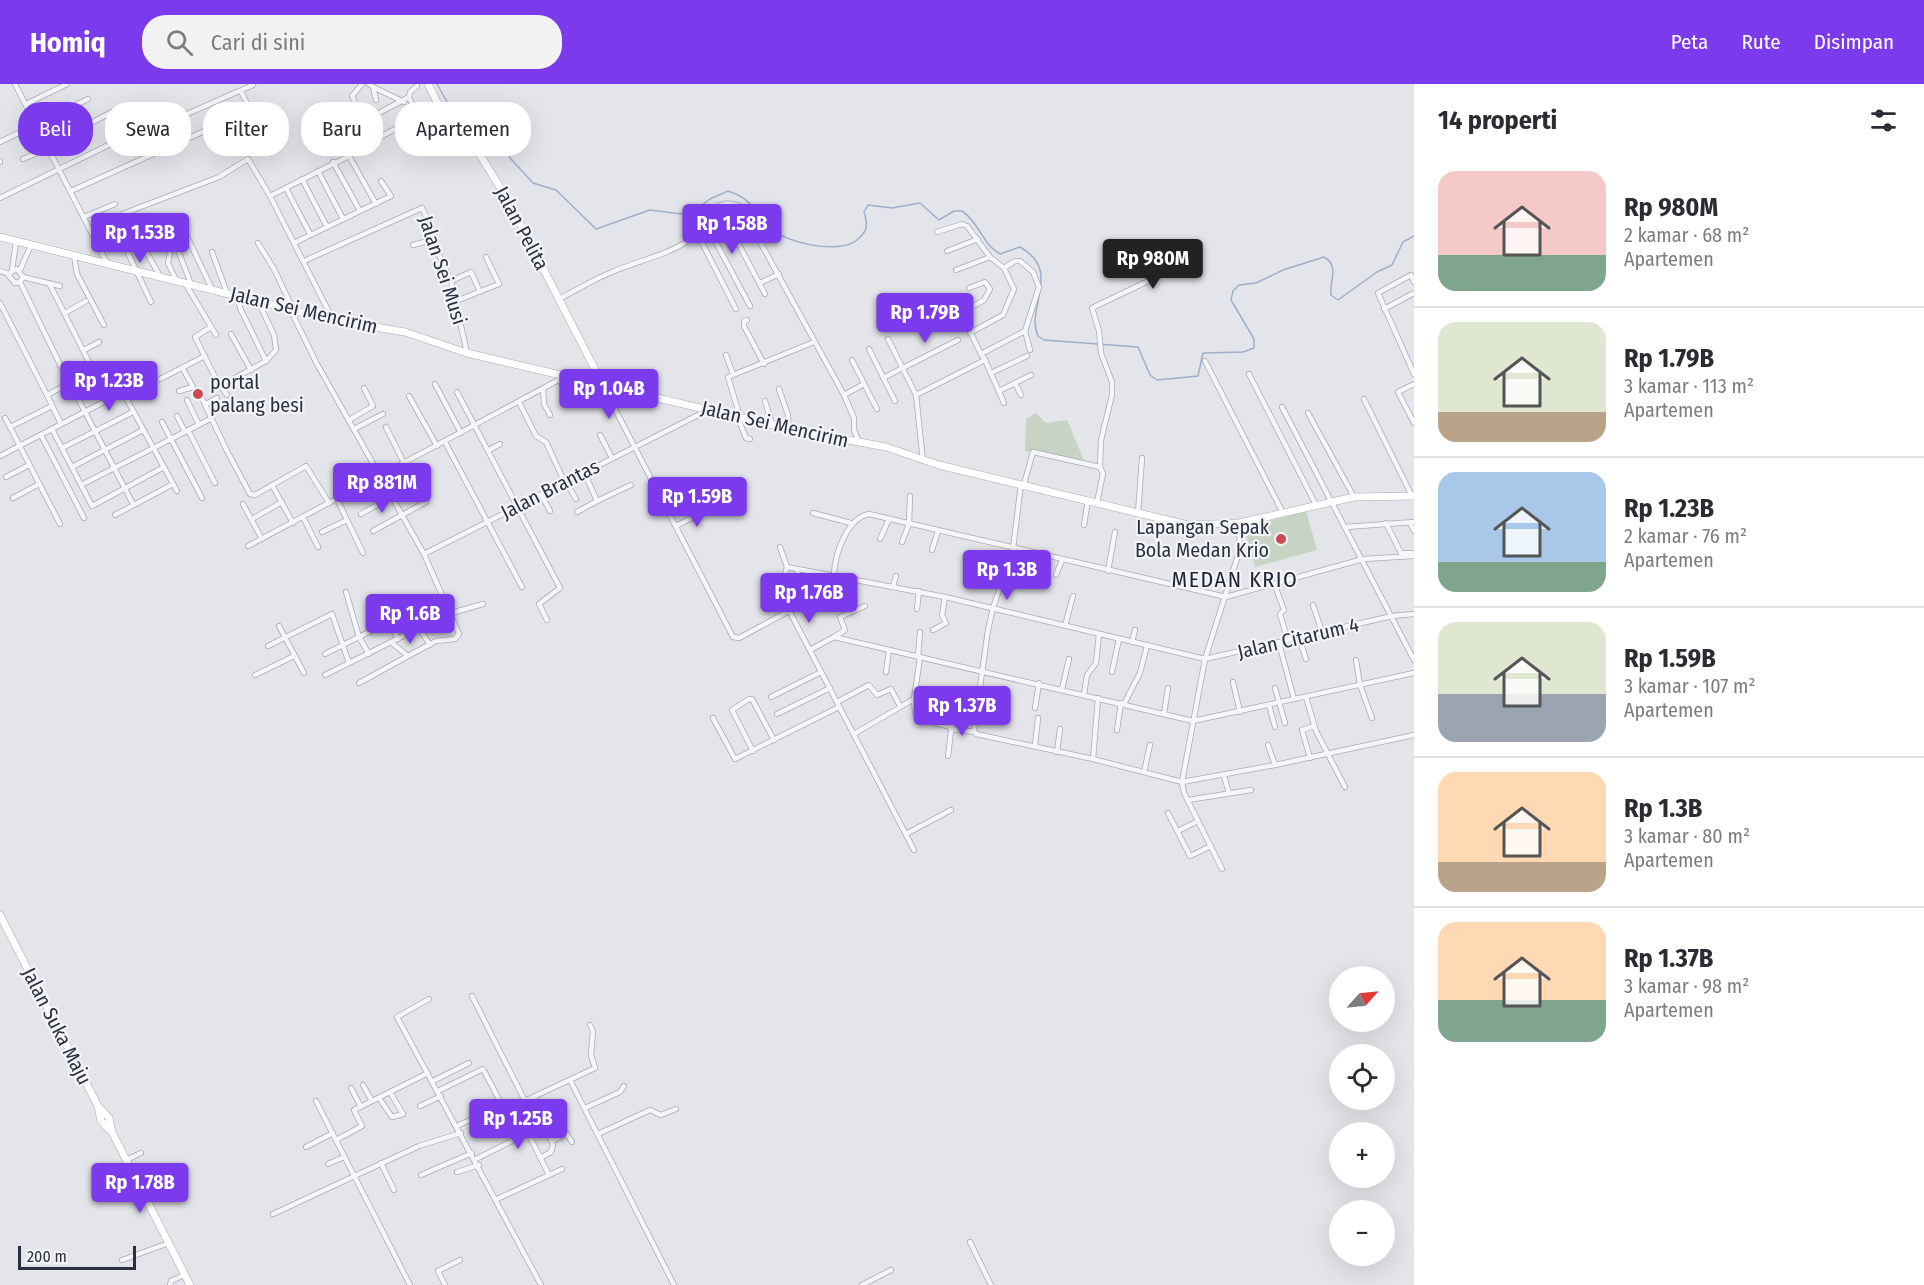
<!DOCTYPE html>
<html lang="id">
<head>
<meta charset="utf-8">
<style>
  body { margin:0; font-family:"Fira Sans Condensed",sans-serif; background:#f2f2f3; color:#2b2b33; height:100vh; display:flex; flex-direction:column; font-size:22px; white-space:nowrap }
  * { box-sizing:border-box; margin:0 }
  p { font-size:20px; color:#7c7c81 }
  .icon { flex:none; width:33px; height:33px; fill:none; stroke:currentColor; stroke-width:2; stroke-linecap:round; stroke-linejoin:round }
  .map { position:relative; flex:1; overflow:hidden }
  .drawer { display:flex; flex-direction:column; background:#fff; width:510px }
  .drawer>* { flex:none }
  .top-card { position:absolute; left:18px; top:18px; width:570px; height:54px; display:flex; gap:12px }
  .needle { width:39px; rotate:63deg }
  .tools { position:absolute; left:1329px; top:882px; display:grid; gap:12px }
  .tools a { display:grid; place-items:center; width:66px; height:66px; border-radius:50%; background:#fff; box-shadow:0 6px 24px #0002; font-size:30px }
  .scale { position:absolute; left:18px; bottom:15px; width:118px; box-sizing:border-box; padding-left:6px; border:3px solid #2b3143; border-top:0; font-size:16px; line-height:21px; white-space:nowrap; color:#2b3143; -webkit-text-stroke:4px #f2f4f8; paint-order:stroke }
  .price { position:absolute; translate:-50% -51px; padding:0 14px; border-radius:6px; background:#7c3aed; color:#fff; font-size:20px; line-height:39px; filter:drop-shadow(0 2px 3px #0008) }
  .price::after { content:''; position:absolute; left:50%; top:36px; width:18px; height:14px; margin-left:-9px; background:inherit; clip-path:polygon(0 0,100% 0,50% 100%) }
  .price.on { background:#222; color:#fff }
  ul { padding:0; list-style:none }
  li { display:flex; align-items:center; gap:18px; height:150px; padding:0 24px }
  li+li { border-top:2px solid #e1e1e2 }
  li span { display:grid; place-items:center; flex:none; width:168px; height:120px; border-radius:18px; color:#555 }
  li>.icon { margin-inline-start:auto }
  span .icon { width:72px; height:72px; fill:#fffc; stroke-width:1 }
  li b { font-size:26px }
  h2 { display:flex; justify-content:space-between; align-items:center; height:72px; padding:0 24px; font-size:26px }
  .tag { padding:0 21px; border-radius:24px; background:#fff; box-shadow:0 6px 24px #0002; font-size:21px; line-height:54px }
  .tag.on { background:#7c3aed; color:#fff }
  header { display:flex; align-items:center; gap:36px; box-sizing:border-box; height:84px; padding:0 30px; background:#7c3aed; color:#fff }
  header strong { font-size:28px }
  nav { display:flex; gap:33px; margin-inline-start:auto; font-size:21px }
  .search { width:420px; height:54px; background:#f2f2f3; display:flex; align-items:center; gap:15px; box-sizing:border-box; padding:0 21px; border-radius:24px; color:#7c7c81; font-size:22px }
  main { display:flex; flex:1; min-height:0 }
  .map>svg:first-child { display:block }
  .green { fill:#c7d4c4 }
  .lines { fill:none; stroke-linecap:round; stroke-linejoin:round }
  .stream { stroke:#9fafca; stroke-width:1.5 }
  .street-casing { stroke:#a8abb5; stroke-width:6 }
  .secondary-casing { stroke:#a8abb5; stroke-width:8 }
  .street { stroke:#f5f6f9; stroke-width:4.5 }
  .secondary { stroke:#fff; stroke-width:7 }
  .poi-dot { fill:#cc4b52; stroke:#f2f4f8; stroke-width:2 }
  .labels { text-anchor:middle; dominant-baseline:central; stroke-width:4.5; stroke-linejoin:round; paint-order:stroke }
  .street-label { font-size:20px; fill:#2b3143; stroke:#f2f4f8 }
  .poi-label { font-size:20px; fill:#2b3143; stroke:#f2f4f8; text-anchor:start }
  .quarter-label { font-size:22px; letter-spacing:1.5px; fill:#1d2234; stroke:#f2f4f8 }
</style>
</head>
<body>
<header>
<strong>Homiq</strong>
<div class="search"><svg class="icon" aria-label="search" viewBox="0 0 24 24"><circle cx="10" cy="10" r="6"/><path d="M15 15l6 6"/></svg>Cari di sini</div>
<nav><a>Peta</a><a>Rute</a><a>Disimpan</a></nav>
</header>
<main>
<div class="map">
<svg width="1414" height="1201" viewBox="0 0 1414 1201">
  <rect width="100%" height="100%" fill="#e3e5eb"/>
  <!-- green -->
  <g class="green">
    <polygon points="1036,329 1046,339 1067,336 1086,381 1025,367 1026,335"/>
    <polygon points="1306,427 1317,466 1255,483 1244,444"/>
  </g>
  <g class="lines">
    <!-- stream -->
    <path class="stream" d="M437 0 451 25 467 32 503 57 510 74 533 99 556 106 596 145 650 126 689 131 710 115 728 107C755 116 751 126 769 143 785 159 838 171 857 156 868 147 868 141 864 128L868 121 892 124 920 119 939 136 954 127H962C979 138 982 160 1000 170L1020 163C1063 187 1025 223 1038 252L1044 256 1138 263 1150 291 1157 296 1198 292 1203 269 1243 268 1254 264V255L1231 216 1233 207 1239 201 1256 199 1283 186 1324 173C1340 182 1329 197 1331 211L1338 216 1377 188 1392 181 1403 158 1414 152"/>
    <!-- street casing -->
    <g class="street-casing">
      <g id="street">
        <polyline points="15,0 107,179"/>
        <polyline points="362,0 352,12 364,37"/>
        <polyline points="369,0 373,3 376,16"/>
        <polyline points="417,2 410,8 409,13 428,57"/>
        <polyline points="373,3 404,18"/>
        <polyline points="241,7 251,28"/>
        <polyline points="26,20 67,0"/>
        <polyline points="345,47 409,13"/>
        <polyline points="42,52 74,37 79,45"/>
        <polyline points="0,58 88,15"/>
        <polyline points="47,62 114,27"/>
        <polyline points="408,62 426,54"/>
        <polyline points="361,63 418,33"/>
        <polyline points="23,75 42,67 50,67"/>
        <polyline points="0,77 0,78"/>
        <polyline points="333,78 360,127"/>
        <polyline points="318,87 343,135"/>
        <polyline points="302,95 327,143"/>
        <polyline points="286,104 310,150"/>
        <polyline points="71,107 229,36 231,33 226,25"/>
        <polyline points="270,112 349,72 376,120"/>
        <polyline points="0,114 168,32 187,30 253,1"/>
        <polyline points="719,123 765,210"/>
        <polyline points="84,133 115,120"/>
        <polyline points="704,136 750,222"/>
        <polyline points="182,142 212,205"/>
        <polyline points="160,147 170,168 168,179 176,196"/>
        <polyline points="696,147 736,225"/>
        <polyline points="92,148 125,129 219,93 248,75 270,112 333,236"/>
        <polyline points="937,148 962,140 967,142 990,173 1004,184 1014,205 1003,231 970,249"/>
        <polyline points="140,157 160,192"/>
        <polyline points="258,159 274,185 293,225"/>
        <polyline points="294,159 391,112 381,97"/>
        <polyline points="176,161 191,200"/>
        <polyline points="413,161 432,156"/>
        <polyline points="947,167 978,155"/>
        <polyline points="212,168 227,209"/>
        <polyline points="128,169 151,218"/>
        <polyline points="74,172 77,190 104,241"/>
        <polyline points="304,177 422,124 435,150 432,156 451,197 467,269"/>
        <polyline points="12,186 16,158"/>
        <polyline points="20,186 31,161"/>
        <polyline points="956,186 990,173"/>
        <polyline points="0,187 9,190"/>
        <polyline points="23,193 20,198 15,199 9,192 11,188 17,185 23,193 60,202"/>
        <polyline points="451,197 471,188 480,208"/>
        <polyline points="20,198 67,295"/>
        <polyline points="1414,198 1411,191 1378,209 1414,290"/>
        <polyline points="49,199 93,286"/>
        <polyline points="185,199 216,251"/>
        <polyline points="760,199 779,190"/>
        <polyline points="969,204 985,198 990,205 984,216 961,229 981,270"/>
        <polyline points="238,211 240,224 266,277"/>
        <path d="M559 215C577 206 594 195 612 188 635 178 670 170 689 156 705 145 711 108 741 123L844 311 854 334V346L859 358"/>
        <polyline points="456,217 499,200 486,173"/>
        <polyline points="0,219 47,311 66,301"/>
        <polyline points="290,225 317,280 424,470 459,550 455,555 436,557 408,572 391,558"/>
        <polyline points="1384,225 1414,209"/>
        <polyline points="65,229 86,217"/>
        <polyline points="747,236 744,237 744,242 764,280"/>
        <polyline points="211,243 195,253 217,297 227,311"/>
        <polyline points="1025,247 1030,266"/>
        <polyline points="231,250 251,286"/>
        <polyline points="888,255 916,311 923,377"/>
        <polyline points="869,265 895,317"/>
        <polyline points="84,266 99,258"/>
        <polyline points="726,271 733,290"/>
        <polyline points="852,276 877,325"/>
        <polyline points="985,276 1004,319"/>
        <polyline points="1205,277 1283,429"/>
        <polyline points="991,289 1027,272"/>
        <polyline points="1249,290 1316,421"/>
        <polyline points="883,294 958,256"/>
        <circle cx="70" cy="299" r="5"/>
        <polyline points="74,295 108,281 177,407"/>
        <polyline points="160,295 205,272"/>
        <polyline points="560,296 572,319"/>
        <polyline points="1015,299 1021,311"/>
        <polyline points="435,300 461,349"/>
        <polyline points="602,300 733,553 739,554 789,527"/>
        <polyline points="1414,300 1398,308 1414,339"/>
        <polyline points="222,301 266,277 276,266 274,251 258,217"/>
        <polyline points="72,303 133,420"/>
        <polyline points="543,305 544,320 550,331"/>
        <polyline points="779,305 788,331 789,345"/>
        <polyline points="179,307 193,303 183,285"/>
        <polyline points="999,307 1031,291"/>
        <polyline points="457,308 560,504 539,520 547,536"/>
        <polyline points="200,310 225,363 250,410 255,411 306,382 329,419"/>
        <polyline points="47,311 61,340"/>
        <polyline points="844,311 864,300"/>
        <polyline points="916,311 985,276 981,270 1025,247 1039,203 1033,188 1020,177 1015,177 1004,184"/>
        <polyline points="409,312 437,362"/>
        <polyline points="1364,315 1412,412"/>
        <polyline points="187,316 199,341"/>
        <polyline points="765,317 772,340"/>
        <polyline points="519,318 536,352 546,358 565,399"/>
        <polyline points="206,320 217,314"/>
        <polyline points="52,322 10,343 60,440"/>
        <polyline points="1282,323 1414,576"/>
        <polyline points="1308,329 1354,413"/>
        <polyline points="177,332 185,348"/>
        <polyline points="737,332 746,354 750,355"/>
        <polyline points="740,333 728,293 814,258"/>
        <polyline points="5,334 10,343"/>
        <polyline points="349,336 373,322 364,304"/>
        <polyline points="162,338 202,414"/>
        <polyline points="386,343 404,379"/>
        <polyline points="52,345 92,422 164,383"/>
        <polyline points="354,345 383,330"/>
        <polyline points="188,346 215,399"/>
        <polyline points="41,351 84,434"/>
        <polyline points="600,351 612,374"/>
        <polyline points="445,358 522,503"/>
        <polyline points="62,364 133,328"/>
        <polyline points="489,366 500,360"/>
        <polyline points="0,372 123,308"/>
        <polyline points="72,383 143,346"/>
        <polyline points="584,388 597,417 631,401"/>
        <polyline points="6,393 29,381"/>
        <polyline points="566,398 576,415"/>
        <polyline points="83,400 212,334"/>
        <polyline points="1021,400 1013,465 993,524 988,546 974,646 976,650 1093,675 1182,698 1275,681 1414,651"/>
        <polyline points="1024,400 1033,368 1100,383 1101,356 1112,311 1112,298 1101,269 1099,247 1092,224 1188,178 1181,160"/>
        <polyline points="272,401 293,439"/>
        <polyline points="541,410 550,427"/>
        <polyline points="13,414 39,400"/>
        <polyline points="337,415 363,469"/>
        <polyline points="1097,418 1103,390 1100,383"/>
        <polyline points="243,420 262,455"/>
        <polyline points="577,428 597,417"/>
        <polyline points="813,429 851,439"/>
        <polyline points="1138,429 1142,374"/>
        <polyline points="361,430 391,413"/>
        <polyline points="115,431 173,400"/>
        <polyline points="303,433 318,463"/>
        <polyline points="252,435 282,418"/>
        <polyline points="1386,439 1401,469 1414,469"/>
        <polyline points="1410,439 1414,447"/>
        <polyline points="1084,441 1088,416"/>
        <polyline points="676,442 707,426"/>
        <polyline points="1346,443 1414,438"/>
        <polyline points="373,447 426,418 406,379"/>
        <polyline points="322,448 347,436"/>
        <polyline points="880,455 889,435"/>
        <polyline points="902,458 909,440 910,412"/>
        <polyline points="248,462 566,292"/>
        <polyline points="780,463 787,483"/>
        <polyline points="932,466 938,447"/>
        <polyline points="424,470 708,326"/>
        <polyline points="796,485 805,503"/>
        <polyline points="1108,487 1115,448"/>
        <path d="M834 490C835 470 847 434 869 430L1226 513 1363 475 1414 472"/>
        <polyline points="1056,491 1062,476"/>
        <polyline points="1274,499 1284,526 1280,530 1288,557"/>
        <polyline points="893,502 896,492"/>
        <polyline points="346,508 359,553 369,570"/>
        <polyline points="380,521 389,538"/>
        <polyline points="1313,521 1322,548"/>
        <polyline points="917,525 919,507"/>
        <polyline points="451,529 483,520"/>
        <polyline points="279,542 304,589"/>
        <polyline points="1065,542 1073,512"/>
        <polyline points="933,546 946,539 942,531 945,513"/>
        <polyline points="834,553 845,546 840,533 865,522"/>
        <polyline points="1299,554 1306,575"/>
        <polyline points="1132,558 1135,546"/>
        <polyline points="1279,559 1294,615"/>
        <polyline points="268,562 332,530 349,579 419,544 430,561"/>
        <polyline points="810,566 834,553 1193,637 1414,589"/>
        <polyline points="325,570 389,538 398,555"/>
        <polyline points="918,572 920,548"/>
        <polyline points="920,573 914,615 915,628 934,639 951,643"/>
        <polyline points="1356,576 1360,601 1372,634"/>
        <polyline points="886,588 889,566"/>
        <polyline points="1112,588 1119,555"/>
        <polyline points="255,591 294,572"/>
        <polyline points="325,591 349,579"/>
        <polyline points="1233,598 1240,628"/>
        <polyline points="359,599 408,572"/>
        <polyline points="1275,604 1285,639"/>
        <polyline points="1062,605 1069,575"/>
        <polyline points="1084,610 1087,591 1096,579 1099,550"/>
        <polyline points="771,613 821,588"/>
        <polyline points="1306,613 1316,647 1345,703"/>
        <polyline points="837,618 869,601 877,611 891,605 900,622"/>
        <polyline points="1124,620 1140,589 1147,562"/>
        <polyline points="1269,621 1275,643"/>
        <polyline points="1035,624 1039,599"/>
        <polyline points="777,630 830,604"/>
        <polyline points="1164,630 1168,604"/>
        <polyline points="713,634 735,675 839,623"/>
        <polyline points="951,645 975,648"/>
        <polyline points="1117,646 1121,619"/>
        <polyline points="854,650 914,615 936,619"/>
        <polyline points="1268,661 1275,681"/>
        <polyline points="1035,662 1038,634"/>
        <polyline points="753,667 732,626 749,615 752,615 774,656"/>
        <polyline points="1057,668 1060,645"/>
        <polyline points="948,672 953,630 975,633"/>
        <polyline points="1310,674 1302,646 1314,642"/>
        <polyline points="1093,675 1098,614"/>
        <polyline points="1144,688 1150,661"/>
        <polyline points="1224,692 1229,709"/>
        <polyline points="1188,716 1251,706"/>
        <polyline points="1168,729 1190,772 1211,762"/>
        <polyline points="1178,747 1198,737"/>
        <polyline points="906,750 951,726"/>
        <polyline points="914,766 780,509 787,483 945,513 1205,575 1392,532 1414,530"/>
        <polyline points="1222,785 1184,709 1182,698 1205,575 1240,465 1239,439"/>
        <polyline points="472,912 525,1017"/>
        <polyline points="429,915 397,933 541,1201"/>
        <polyline points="570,996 674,1201"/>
        <polyline points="433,997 469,979"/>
        <polyline points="363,1001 372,1017"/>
        <polyline points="351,1004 361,1023"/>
        <polyline points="438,1007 483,985 502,1021"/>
        <polyline points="534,1013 553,1061 551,1068 540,1074"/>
        <polyline points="379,1014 392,1033 403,1030 390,1008"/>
        <polyline points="316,1017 410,1201"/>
        <polyline points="420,1022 441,1012"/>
        <polyline points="585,1024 620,1008 624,1002"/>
        <polyline points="457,1042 507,1019 518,1019 531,1014 595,984 591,971 593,947 590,941"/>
        <polyline points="545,1042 558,1037 572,1058"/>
        <polyline points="598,1050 650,1026 661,1031 676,1025"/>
        <polyline points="336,1056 362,1042 354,1026 428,989"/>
        <polyline points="552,1057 566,1050"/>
        <polyline points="306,1063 333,1049"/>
        <polyline points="476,1075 528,1049 549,1091"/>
        <polyline points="126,1076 141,1069"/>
        <polyline points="381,1079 394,1106"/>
        <polyline points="328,1080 344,1073"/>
        <polyline points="457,1088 479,1081"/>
        <polyline points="421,1091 472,1069"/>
        <polyline points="497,1115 562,1085"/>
        <polyline points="273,1130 419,1062 461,1049"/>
        <polyline points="970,1158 991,1201"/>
        <polyline points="122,1176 169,1159"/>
        <polyline points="170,1201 171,1197 184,1191"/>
        <polyline points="445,1201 438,1187 460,1176"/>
        <polyline points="862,1201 891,1186"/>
      </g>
    </g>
    <!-- secondary casing -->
    <g class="secondary-casing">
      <g id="secondary">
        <polyline points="428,0 452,48 479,69 509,118 602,299"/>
        <polyline points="0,153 333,236 405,248 467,269 789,345 886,363 939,381 1188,441 1239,439 1354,413 1414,412"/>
        <polyline points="0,831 98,1022 101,1037 112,1048 190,1201"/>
        <polyline points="98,1022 109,1034 112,1048"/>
      </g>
    </g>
    <!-- street -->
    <use href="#street" class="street"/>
    <!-- secondary -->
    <use href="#secondary" class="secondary"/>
  </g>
  <!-- markers -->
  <g class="poi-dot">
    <circle cx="198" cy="310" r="6"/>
    <circle cx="1281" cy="455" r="6"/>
  </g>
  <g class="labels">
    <!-- street labels -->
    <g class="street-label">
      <text transform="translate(522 144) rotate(62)">Jalan Pelita</text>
      <text transform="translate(443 186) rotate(72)">Jalan Sei Musi</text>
      <text transform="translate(304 226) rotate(13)">Jalan Sei Mencirim</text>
      <text transform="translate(775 340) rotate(13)">Jalan Sei Mencirim</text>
      <text transform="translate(550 405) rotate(-27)">Jalan Brantas</text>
      <text transform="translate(1298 554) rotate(-13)">Jalan Citarum 4</text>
      <text transform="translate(57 942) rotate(63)">Jalan Suka Maju</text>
    </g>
    <!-- poi labels -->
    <g class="poi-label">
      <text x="210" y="298">portal<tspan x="210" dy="23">palang besi</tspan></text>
      <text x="1269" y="443" text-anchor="end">Lapangan Sepak<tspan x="1269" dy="23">Bola Medan Krio</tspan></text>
    </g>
    <!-- quarter labels -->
    <g class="quarter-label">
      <text x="1235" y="495">MEDAN KRIO</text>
    </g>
  </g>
</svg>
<div class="tools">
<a><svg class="needle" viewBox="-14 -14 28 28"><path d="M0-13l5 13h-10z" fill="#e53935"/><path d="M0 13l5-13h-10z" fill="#7c7c81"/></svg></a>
<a><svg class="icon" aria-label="locate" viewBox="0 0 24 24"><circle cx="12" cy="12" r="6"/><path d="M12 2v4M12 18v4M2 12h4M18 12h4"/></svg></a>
<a>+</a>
<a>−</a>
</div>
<div class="scale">200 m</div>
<b class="price" style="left:732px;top:171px">Rp 1.58B</b>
<b class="price" style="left:140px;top:180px">Rp 1.53B</b>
<b class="price on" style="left:1153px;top:206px">Rp 980M</b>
<b class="price" style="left:925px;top:260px">Rp 1.79B</b>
<b class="price" style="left:109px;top:328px">Rp 1.23B</b>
<b class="price" style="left:609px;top:336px">Rp 1.04B</b>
<b class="price" style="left:382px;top:430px">Rp 881M</b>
<b class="price" style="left:697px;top:444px">Rp 1.59B</b>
<b class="price" style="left:1007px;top:517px">Rp 1.3B</b>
<b class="price" style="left:809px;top:540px">Rp 1.76B</b>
<b class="price" style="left:410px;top:561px">Rp 1.6B</b>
<b class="price" style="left:962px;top:653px">Rp 1.37B</b>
<b class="price" style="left:518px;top:1066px">Rp 1.25B</b>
<b class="price" style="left:140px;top:1130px">Rp 1.78B</b>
<div class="top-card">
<a class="tag on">Beli</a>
<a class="tag">Sewa</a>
<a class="tag">Filter</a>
<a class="tag">Baru</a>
<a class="tag">Apartemen</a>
</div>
</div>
<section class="drawer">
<h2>14 properti<svg class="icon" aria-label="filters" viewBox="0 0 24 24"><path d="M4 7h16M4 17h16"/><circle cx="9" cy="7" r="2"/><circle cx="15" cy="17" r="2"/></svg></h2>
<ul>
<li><span style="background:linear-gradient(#f6c9c9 70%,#7fa58c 0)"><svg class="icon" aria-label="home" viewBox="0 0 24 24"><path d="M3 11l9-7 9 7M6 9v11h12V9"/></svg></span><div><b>Rp 980M</b><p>2 kamar · 68 m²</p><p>Apartemen</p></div></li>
<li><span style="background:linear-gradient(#dfe7d0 75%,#b9a48a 0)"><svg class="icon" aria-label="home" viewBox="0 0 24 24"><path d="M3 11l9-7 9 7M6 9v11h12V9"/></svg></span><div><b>Rp 1.79B</b><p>3 kamar · 113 m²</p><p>Apartemen</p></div></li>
<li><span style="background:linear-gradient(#a9c7e8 75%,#7fa58c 0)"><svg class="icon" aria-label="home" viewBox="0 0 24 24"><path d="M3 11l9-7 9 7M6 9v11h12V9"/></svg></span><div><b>Rp 1.23B</b><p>2 kamar · 76 m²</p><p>Apartemen</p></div></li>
<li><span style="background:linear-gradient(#dfe7d0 60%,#9aa5b1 0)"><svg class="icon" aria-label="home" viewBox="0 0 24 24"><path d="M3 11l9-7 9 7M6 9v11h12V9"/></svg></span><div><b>Rp 1.59B</b><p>3 kamar · 107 m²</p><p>Apartemen</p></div></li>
<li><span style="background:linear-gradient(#ffd9b3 75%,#b9a48a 0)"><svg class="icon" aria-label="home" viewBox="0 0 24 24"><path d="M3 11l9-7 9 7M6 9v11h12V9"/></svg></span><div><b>Rp 1.3B</b><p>3 kamar · 80 m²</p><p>Apartemen</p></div></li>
<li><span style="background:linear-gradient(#ffd9b3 65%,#7fa58c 0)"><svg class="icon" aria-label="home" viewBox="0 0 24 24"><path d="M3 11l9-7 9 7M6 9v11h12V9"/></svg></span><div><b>Rp 1.37B</b><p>3 kamar · 98 m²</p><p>Apartemen</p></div></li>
</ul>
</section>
</main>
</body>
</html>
